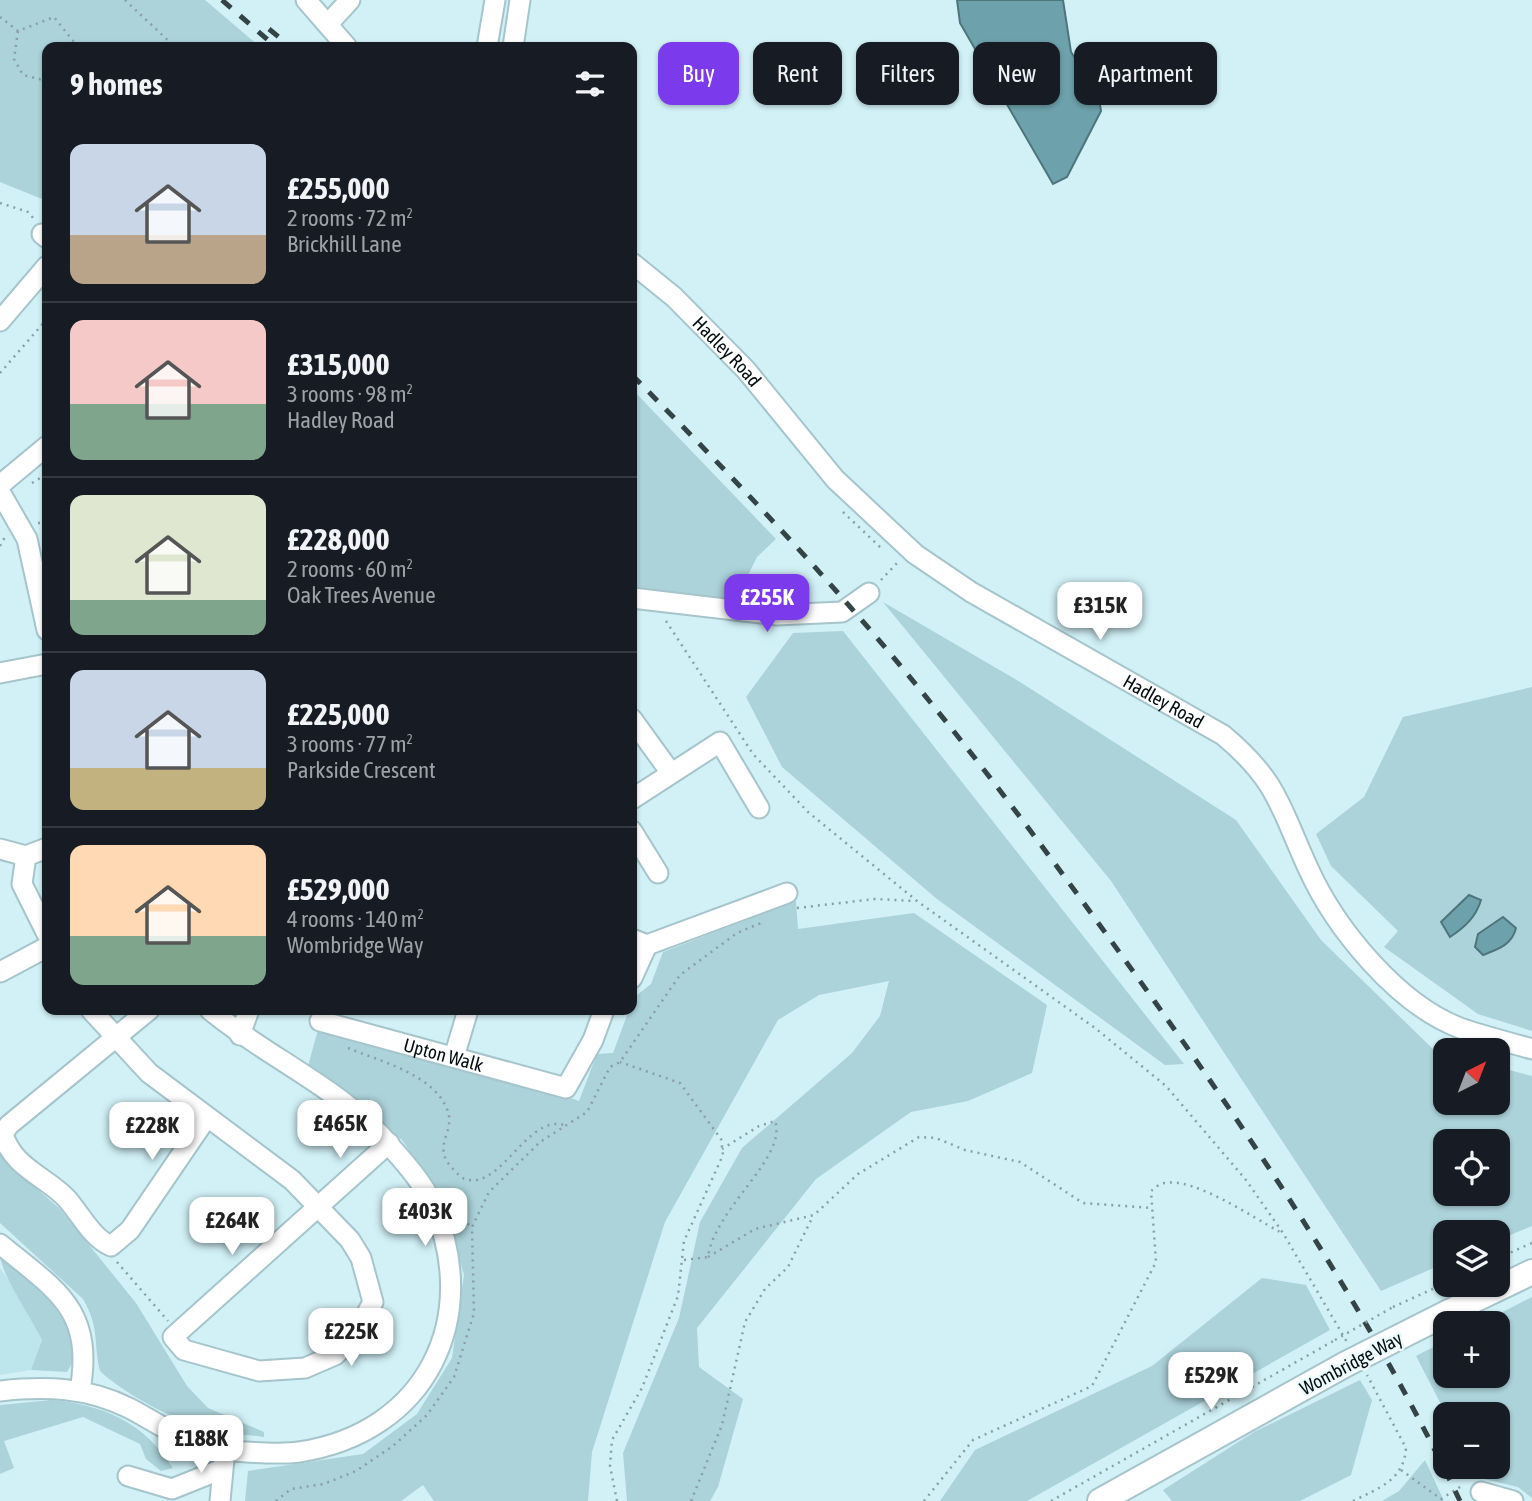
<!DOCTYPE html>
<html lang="en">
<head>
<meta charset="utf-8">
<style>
  body { margin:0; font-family:"Asap Condensed",sans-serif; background:#242831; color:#f1f3f6; height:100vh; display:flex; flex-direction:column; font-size:26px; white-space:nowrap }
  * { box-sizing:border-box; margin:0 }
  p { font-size:23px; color:#9ea1a6 }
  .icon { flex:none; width:38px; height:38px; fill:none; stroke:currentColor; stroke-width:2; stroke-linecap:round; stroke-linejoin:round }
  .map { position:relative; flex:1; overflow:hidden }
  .side { position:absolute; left:42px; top:42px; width:595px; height:973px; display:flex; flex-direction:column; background:#171b24; border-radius:14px; box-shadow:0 2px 5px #0004 }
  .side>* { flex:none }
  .guide { position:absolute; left:658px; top:42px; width:665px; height:63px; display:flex; gap:14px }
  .needle { width:46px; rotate:42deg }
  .buttons { position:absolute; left:1433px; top:1038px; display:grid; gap:14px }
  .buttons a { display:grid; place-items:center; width:77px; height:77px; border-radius:14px; background:#171b24; box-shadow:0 2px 5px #0004; font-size:35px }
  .price { position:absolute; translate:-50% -60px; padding:0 16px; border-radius:14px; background:#fff; color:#222; font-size:23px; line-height:46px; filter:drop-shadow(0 2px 4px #0008) }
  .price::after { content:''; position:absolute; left:50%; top:42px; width:21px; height:16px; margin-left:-10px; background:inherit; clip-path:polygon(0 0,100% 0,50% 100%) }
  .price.active { background:#7c3aed; color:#fff }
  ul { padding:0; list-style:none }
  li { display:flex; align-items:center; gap:21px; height:175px; padding:0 28px }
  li+li { border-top:2px solid #363941 }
  li span { display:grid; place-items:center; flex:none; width:196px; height:140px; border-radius:14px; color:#555 }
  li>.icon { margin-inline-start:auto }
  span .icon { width:84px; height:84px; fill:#fffc; stroke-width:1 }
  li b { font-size:30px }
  h2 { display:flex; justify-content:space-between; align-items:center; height:84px; padding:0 28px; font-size:30px }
  .pill { padding:0 24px; border-radius:14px; background:#171b24; box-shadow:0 2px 5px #0004; font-size:24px; line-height:63px }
  .pill.active { background:#7c3aed; color:#fff }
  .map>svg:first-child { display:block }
  .built { fill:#bce5ec }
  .green { fill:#acd2da; fill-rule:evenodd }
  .water { fill:#6da1ab; stroke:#4e757c; stroke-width:2 }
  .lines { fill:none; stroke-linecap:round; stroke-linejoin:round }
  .minor-casing { stroke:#a6c4cb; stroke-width:23 }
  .major-casing { stroke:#a6c4cb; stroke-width:28 }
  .path { stroke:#88a0a5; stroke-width:2.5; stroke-dasharray:2 5; stroke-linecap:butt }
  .minor { stroke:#fff; stroke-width:19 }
  .major { stroke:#fff; stroke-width:24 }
  .rail { stroke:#344346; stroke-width:5; stroke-dasharray:12 12; stroke-linecap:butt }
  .major-bridge-casing { stroke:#a6c4cb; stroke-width:28; stroke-linecap:butt }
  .path-bridge { stroke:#88a0a5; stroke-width:2.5; stroke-dasharray:2 5; stroke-linecap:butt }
  .major-bridge { stroke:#fff; stroke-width:24 }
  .labels { text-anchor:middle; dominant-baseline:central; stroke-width:5; stroke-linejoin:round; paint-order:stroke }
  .street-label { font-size:19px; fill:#040e10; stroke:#edfafc }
</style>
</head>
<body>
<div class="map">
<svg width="1532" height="1501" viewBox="0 0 1532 1501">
  <rect width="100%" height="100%" fill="#d1f1f7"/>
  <!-- built -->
  <polygon class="built" points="0,1268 20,1296 42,1340 31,1370 0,1375"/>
  <!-- green -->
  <g class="green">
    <polygon points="0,0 205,0 260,47 47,47 47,201 0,182"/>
    <polygon points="632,389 776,539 757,557 734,603 632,589"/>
    <path d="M883 602 1020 682 1236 820 1321 940 1435 1051 1445 1054 1446 1102H1498V1067L1532 1076V1226L1498 1240V1232H1446L1445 1263 1381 1291 1111 881ZM1446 1141H1498V1194H1446Z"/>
    <polygon points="843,631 1184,1064 1165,1065 937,899 782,767 746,697 793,633"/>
    <polygon points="1532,687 1532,1031 1478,1014 1384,947 1398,931 1331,866 1316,834 1364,797 1403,717"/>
    <polygon points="796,901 798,929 914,913 1047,1005 1032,1073 968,1101 911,1112 816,1179 697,1328 699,1367 743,1399 718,1487 710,1501 627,1501 623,1453 679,1318 700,1222 742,1148 852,1053 880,1016 889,981 819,995 778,1020 665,1222 592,1452 588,1501 434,1501 423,1485 401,1501 245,1501 248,1471 363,1454 417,1414 452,1358 464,1275 440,1195 402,1140 308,1066 319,1026 548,1090 579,1101 597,1054 613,1053 629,1010 632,1010 632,999 651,984 663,952"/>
    <path d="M0 1153 11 1166 60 1209 136 1303 187 1386 208 1408 264 1432V1437C248 1435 231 1434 215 1431 182 1425 124 1394 100 1371 93 1342 100 1328 83 1299L0 1223Z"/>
    <path d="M0 1255C34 1283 66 1308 79 1352L67 1372 31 1370 42 1340C32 1319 0 1272 0 1255Z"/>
    <polygon points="1262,1278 1306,1285 1330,1330 1027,1501 940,1501 975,1450 1152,1366"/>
    <polygon points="1532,1297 1532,1498 1518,1487 1480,1478 1474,1467 1498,1466 1498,1414 1446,1414 1416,1356 1445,1341 1446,1376 1498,1376 1498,1323 1481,1323"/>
    <polygon points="1360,1380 1372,1400 1351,1475 1300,1501 1172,1501 1163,1490 1254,1432"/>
    <path d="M52 1400C105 1405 144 1423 173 1468L161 1471 146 1459 140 1444 83 1417 4 1441 14 1468 0 1474V1405Z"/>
    <polygon points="1425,1460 1444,1501 1382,1501 1399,1491"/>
  </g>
  <!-- water -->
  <g class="water">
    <polygon points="957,0 1063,0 1071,52 1098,93 1101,111 1067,177 1053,184 960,23"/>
    <path d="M1469 895 1481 900C1476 917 1465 927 1450 937L1441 922Z"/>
    <path d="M1503 917 1516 928C1512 945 1498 949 1483 955L1475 947 1478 934Z"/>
  </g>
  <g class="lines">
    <!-- minor casing -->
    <g class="minor-casing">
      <g id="minor">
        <polyline points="306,0 347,47"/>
        <polyline points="328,24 350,0"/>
        <polyline points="487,47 495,0"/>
        <polyline points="513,47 520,0"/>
        <polyline points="42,234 47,238"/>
        <path id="s1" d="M632 263 674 297 746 370 835 479 915 554 971 592 1223 735C1278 781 1280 807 1308 868 1335 928 1397 1004 1460 1028 1483 1036 1508 1042 1532 1049"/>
        <polyline points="0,321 47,266"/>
        <polyline points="0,485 47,446"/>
        <polyline points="0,492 27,539 47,630"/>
        <polyline points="632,598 777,615 842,612 869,593"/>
        <polyline points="0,673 47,664"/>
        <polyline points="632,719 671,773"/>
        <polyline points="632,799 720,742 759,808"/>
        <polyline points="632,831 658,873"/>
        <polyline points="47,848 26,856 22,884 47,934"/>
        <polyline points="0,849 26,856"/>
        <polyline points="632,939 647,945 787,893"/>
        <polyline points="0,972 47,947"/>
        <polyline points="632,978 647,945"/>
        <polyline points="91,1010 149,1073 292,1180 350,1240 361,1258 373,1302 356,1334 335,1355 305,1368 259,1371 184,1350 173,1337 389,1143"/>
        <path d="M149 1010 9 1125 3 1133C11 1167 47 1177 67 1199 81 1215 92 1238 111 1246L130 1230 207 1117"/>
        <path id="s2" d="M320 1021 566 1088 593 1040 604 1010"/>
        <polyline points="240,1035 249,1010"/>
        <polyline points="454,1057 468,1010"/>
        <path d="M0 1244C57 1291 94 1309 80 1391"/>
        <path d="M0 1391C45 1386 87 1387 129 1408 160 1424 194 1450 230 1451 252 1452 278 1455 299 1452 426 1433 483 1318 432 1203 423 1183 405 1163 391 1147 346 1091 266 1057 210 1010"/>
        <polyline points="128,1476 172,1489 222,1469"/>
        <polyline points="1481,1492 1513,1501"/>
        <polyline points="220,1501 224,1459"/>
      </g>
    </g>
    <!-- major casing -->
    <g class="major-casing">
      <g id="major">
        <polyline points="1449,1312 1532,1272"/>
        <polyline points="1100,1501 1346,1364"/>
      </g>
    </g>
    <!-- path -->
    <g class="path">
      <polyline points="125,0 175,47"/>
      <polyline points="0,17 18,31 54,17 78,47"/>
      <polyline points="18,31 14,59 23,75 47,81"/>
      <polyline points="0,203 28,212 34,219"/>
      <polyline points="0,373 47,319"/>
      <polyline points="32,483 47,474"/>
      <polyline points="843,512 881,548"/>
      <polyline points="38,523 47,523"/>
      <polyline points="0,546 5,537"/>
      <polyline points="881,580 898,562"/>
      <polyline points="666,621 753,754 808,812 917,901 1095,1028 1166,1086 1246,1180 1283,1233 1347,1342"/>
      <polyline points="797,908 875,899 915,901"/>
      <path d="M348 1048C379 1061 433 1074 447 1109 457 1132 430 1145 453 1169 457 1173 461 1178 465 1179 501 1191 527 1114 564 1125"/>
      <polyline points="456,1216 471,1226"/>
      <polyline points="708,1257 755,1229 814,1215 858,1174 919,1137 936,1138 965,1150 1020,1162 1083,1203 1152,1208"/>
      <polyline points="1498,1258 1532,1243"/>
      <path d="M684 1260 708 1257C714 1209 788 1157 775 1121L759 1126 722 1149"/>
      <polyline points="117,1262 168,1321"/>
      <polyline points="1393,1307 1446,1283"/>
      <polyline points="1401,1470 1441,1499 1463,1485"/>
      <polyline points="276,1501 291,1489 324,1484 356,1471 393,1446 427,1415 454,1377 474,1313 472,1227 489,1192 540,1142 587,1112 610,1067 620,1062 680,975 737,933 761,923"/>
      <polyline points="617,1501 610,1466 612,1440 642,1388 678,1296 684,1241 723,1155 721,1139 680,1083 620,1062"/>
      <polyline points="691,1501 722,1425 745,1322 765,1289 788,1267 813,1216"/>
      <path d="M924 1501 973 1440 1092 1386 1156 1262 1151 1191C1155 1188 1160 1183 1165 1183 1194 1177 1254 1218 1280 1232"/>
      <polyline points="1051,1501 1335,1340"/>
      <path d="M1353 1501C1379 1488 1404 1480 1406 1448L1367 1375"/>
    </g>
    <!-- minor -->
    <use href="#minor" class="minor"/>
    <!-- major -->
    <use href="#major" class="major"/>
    <!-- rail -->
    <g class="rail">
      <polyline points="222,0 276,47"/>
      <polyline points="269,29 291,47"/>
      <path d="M632 375C733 477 832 581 922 692 1004 792 1080 897 1155 1002 1268 1161 1376 1325 1460 1501"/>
    </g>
    <!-- major-bridge casing -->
    <g class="major-bridge-casing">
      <polyline id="major-bridge" points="1346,1364 1449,1312"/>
    </g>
    <!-- path-bridge -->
    <polyline class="path-bridge" points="1335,1340 1393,1307"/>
    <!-- major-bridge -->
    <use href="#major-bridge" class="major-bridge"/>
  </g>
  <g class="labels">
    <!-- street labels -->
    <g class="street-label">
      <text stroke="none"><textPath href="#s1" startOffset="130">Hadley Road</textPath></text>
      <text stroke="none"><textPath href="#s1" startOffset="696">Hadley Road</textPath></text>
      <text stroke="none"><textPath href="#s2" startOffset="128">Upton Walk</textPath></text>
      <text transform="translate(1351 1363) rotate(-28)">Wombridge Way</text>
    </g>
  </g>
</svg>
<div class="buttons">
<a><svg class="needle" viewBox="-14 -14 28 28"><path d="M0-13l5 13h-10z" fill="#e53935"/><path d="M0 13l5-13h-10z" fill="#9ea1a6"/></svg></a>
<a><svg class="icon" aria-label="locate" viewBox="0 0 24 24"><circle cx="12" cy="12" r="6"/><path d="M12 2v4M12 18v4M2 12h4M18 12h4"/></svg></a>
<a><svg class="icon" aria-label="layers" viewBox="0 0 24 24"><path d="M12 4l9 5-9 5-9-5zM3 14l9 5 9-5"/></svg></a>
<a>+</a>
<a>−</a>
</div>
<b class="price active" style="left:767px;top:634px">£255K</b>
<b class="price" style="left:1100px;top:642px">£315K</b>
<b class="price" style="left:340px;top:1160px">£465K</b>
<b class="price" style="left:152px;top:1162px">£228K</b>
<b class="price" style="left:425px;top:1248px">£403K</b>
<b class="price" style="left:232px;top:1257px">£264K</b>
<b class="price" style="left:351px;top:1368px">£225K</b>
<b class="price" style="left:1211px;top:1412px">£529K</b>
<b class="price" style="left:201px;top:1475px">£188K</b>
<div class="guide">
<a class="pill active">Buy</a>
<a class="pill">Rent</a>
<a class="pill">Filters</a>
<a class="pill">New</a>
<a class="pill">Apartment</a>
</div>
<section class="side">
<h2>9 homes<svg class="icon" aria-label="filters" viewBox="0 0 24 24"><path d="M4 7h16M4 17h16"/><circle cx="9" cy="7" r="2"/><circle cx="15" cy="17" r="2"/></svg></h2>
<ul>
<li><span style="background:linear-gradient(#c9d6e8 65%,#b9a48a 0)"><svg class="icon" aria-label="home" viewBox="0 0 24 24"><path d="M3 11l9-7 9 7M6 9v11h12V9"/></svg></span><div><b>£255,000</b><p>2 rooms · 72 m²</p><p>Brickhill Lane</p></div></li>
<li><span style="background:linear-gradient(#f6c9c9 60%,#7fa58c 0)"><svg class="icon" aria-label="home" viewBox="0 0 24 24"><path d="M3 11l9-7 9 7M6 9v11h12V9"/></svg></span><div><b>£315,000</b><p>3 rooms · 98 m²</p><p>Hadley Road</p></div></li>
<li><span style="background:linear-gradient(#dfe7d0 75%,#7fa58c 0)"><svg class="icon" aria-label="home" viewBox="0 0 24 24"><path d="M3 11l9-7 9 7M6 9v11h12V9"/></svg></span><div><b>£228,000</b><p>2 rooms · 60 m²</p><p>Oak Trees Avenue</p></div></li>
<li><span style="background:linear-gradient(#c9d6e8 70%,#c2b280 0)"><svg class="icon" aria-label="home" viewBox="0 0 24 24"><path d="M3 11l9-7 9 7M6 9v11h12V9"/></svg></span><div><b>£225,000</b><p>3 rooms · 77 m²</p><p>Parkside Crescent</p></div></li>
<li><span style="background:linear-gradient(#ffd9b3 65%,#7fa58c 0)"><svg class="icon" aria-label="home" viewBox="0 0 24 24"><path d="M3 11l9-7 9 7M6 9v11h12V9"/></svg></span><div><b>£529,000</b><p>4 rooms · 140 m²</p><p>Wombridge Way</p></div></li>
</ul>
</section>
</div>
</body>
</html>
